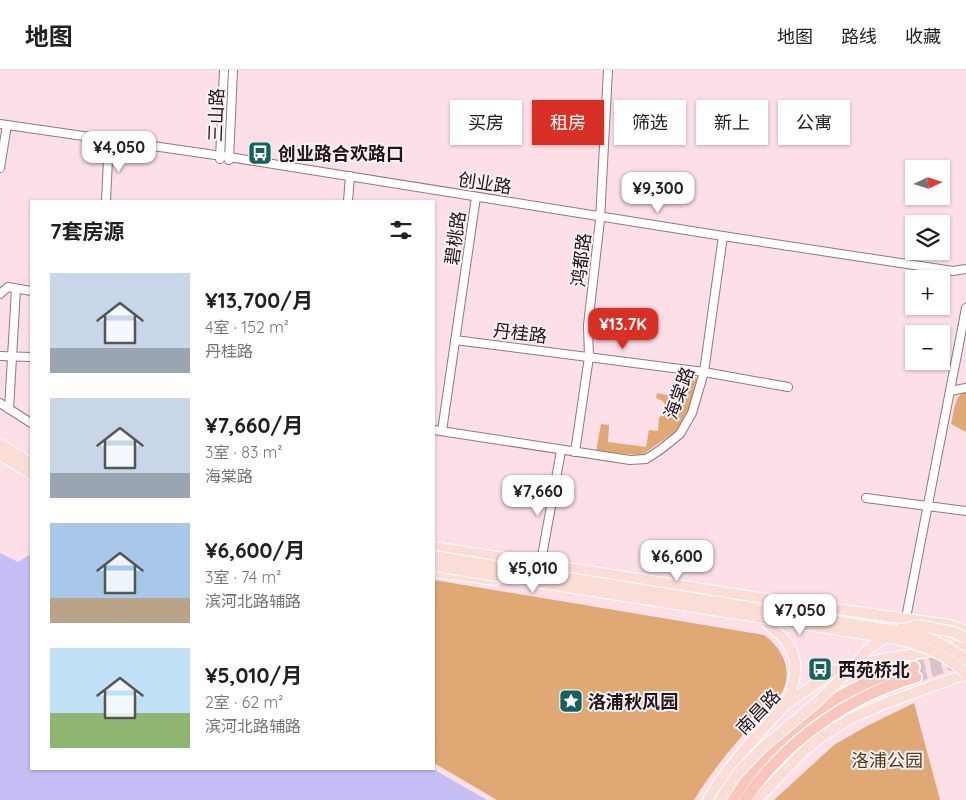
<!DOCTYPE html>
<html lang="zh">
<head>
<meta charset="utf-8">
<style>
  body { margin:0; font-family:Quicksand,"Noto Sans SC",sans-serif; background:#f2f2f2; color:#202124; height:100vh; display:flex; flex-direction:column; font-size:19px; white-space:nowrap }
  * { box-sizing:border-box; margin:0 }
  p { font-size:16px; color:#757577 }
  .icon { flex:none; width:28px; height:28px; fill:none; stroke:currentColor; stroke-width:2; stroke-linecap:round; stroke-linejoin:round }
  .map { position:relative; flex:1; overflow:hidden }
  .panel { position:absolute; left:30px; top:130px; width:405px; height:570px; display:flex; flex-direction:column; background:#fff; border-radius:0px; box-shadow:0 1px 4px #0004 }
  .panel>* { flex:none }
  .banner { position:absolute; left:450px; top:30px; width:440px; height:45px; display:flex; gap:10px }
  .needle { width:32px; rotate:86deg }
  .fabs { position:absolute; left:905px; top:90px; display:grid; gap:10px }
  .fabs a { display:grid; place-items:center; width:45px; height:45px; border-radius:0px; background:#fff; box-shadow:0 1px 4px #0004; font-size:25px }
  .price { position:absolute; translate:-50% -42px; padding:0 11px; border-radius:10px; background:#fff; color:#222; font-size:16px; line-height:32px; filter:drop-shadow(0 1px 2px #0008) }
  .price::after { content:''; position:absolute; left:50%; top:30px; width:15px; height:11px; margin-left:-8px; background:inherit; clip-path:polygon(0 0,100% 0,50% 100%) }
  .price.on { background:#d93025; color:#fff }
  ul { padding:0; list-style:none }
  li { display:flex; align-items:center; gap:15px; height:125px; padding:0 20px }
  li span { display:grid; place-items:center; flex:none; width:140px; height:100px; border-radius:0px; color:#555 }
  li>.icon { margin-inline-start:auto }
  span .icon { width:60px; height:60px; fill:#fffc; stroke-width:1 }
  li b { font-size:21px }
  h2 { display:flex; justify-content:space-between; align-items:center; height:60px; padding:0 20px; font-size:21px }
  .pill { padding:0 18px; border-radius:0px; background:#fff; box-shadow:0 1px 4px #0004; font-size:18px; line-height:45px }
  .pill.on { background:#d93025; color:#fff }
  header { display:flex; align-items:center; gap:30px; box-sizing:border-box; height:70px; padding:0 25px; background:#fff; border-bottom:1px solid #e0e0e0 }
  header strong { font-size:24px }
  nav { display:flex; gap:28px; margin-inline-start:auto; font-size:18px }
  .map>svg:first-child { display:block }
  .green { fill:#dfa874 }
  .water { fill:#c5bff6 }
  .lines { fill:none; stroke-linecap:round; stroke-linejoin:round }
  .highway-tunnel { stroke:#dbc1c8; stroke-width:11; stroke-dasharray:11 5.5; stroke-linecap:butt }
  .minor-casing { stroke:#967680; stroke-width:10 }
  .major-casing { stroke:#fff; stroke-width:12 }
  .highway-casing { stroke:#fff; stroke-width:14 }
  .minor { stroke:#fff; stroke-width:8 }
  .major { stroke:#fbddd7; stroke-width:10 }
  .highway { stroke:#f9c6bc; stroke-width:11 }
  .major-bridge-casing { stroke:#fff; stroke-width:12; stroke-linecap:butt }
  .major-bridge { stroke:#fbddd7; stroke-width:10 }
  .labels { text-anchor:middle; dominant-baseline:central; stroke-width:4; stroke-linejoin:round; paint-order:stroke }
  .street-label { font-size:18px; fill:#221519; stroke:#faf2f5 }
  .poi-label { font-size:18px; font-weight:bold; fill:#221519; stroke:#faf2f5; text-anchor:start }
  .park-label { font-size:18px; fill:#583919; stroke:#faf2f5 }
</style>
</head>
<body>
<header>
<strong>地图</strong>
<nav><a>地图</a><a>路线</a><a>收藏</a></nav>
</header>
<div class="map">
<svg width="966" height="730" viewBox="0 0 966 730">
  <rect width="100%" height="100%" fill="#fcdfe7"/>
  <!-- green -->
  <g class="green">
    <polygon points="685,306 697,308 690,339 676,361 642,385 596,382 601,354 609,355 608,372 646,377 649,360 658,361 659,347 664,345 666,338 663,331 656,328 657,323 671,326 673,315 684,316"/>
    <path d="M966 321V362L951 354C954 343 954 325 966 321Z"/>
    <path d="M434 510 764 565C784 579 795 605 779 627 771 639 759 647 750 657 730 679 709 705 694 730H497L434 693Z"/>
    <polygon points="914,633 940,730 774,730 834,675 867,656"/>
  </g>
  <!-- water -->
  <polygon class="water" points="0,483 18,492 31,484 31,699 433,699 487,730 0,730"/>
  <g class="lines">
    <!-- highway-tunnel -->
    <g class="highway-tunnel">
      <polyline points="914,597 966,582"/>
      <polyline points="916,607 962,591"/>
    </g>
    <!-- minor casing -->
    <g class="minor-casing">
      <g id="minor">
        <polyline points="0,54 229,87 723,166 953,201 966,199"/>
        <polyline points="220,89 224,0"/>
        <polyline points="229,90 233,0"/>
        <polyline points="0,98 7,55"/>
        <polyline points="106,131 109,69"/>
        <polyline points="348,131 350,106"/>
        <polyline points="0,224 8,217 31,221"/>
        <polyline points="455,270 704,302 788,317"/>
        <polyline points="0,286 31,287"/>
        <polyline points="950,321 966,318"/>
        <polyline points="0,333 31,353"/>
        <polyline points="9,339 16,219"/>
        <polyline points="434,360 630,390 646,389 660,380 680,364 692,343 704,302 723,166"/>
        <polyline points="442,361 476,127"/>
        <polyline points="575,382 589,287 588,255 600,150 608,0"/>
        <polyline points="866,428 966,441"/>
        <polyline points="540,497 561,381"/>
        <polyline points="905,553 966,238"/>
      </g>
    </g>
    <!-- major casing -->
    <g class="major-casing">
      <g id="major">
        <polyline points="0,374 31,393"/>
        <polyline points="0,385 31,404"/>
        <polyline points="434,477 767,529 949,555 966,561"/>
        <polyline points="434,502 495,510"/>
        <path d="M763 550C798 578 803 592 786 634"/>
        <polyline points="708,730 719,712 742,682 786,634 836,600 877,590 946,579 966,574"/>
        <polyline points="757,730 800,685 820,668 850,649 883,634 966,604"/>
      </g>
    </g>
    <!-- highway casing -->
    <g class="highway-casing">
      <g id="highway">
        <path d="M732 730C764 677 816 634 873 610 886 605 900 601 914 597"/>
        <path d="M745 730C784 672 849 626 916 607"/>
      </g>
    </g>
    <!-- minor -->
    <use href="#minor" class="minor"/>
    <!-- major -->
    <use href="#major" class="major"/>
    <!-- highway -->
    <use href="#highway" class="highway"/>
    <!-- major-bridge casing -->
    <g class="major-bridge-casing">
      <g id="major-bridge">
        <path d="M434 486 916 564C935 570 951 577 966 590"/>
        <path d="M434 496 902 570C927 578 947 585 966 604"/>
        <polyline points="902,559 918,555 953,562 966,568"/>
        <polyline points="720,730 736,705 762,678 816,633 850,600 868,579 889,565"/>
      </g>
    </g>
    <!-- major-bridge -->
    <use href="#major-bridge" class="major-bridge"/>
  </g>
  <!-- icons -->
  <defs>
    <g id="bus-square" transform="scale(1.25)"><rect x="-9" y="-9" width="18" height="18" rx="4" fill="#14625e" stroke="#faf2f5"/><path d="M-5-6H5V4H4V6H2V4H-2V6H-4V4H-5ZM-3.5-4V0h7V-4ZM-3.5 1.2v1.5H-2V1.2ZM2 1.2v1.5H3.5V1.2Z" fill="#fff"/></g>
    <g id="sight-square" transform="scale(1.25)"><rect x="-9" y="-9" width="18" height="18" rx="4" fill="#14625e" stroke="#faf2f5"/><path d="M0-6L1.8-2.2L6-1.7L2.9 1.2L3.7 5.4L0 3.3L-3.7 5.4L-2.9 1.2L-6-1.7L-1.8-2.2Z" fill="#fff"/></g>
  </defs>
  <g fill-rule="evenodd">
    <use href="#bus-square" x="260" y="83"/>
    <use href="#bus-square" x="820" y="599"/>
    <use href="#sight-square" x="571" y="631"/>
  </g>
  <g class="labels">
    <!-- street labels -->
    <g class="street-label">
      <text transform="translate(216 45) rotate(-88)">三山路</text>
      <text transform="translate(485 113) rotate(9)">创业路</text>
      <text transform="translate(455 168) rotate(-82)">碧桃路</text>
      <text transform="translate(581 190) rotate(-83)">鸿都路</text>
      <text transform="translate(520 263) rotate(7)">丹桂路</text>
      <text transform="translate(679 323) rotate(-70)">海棠路</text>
      <text transform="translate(758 642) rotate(-46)">南昌路</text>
    </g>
    <!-- poi labels -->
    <g class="poi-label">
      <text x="278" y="83">创业路合欢路口</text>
      <text x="838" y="599">西苑桥北</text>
      <text x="588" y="631">洛浦秋风园</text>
    </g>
    <!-- park labels -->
    <g class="park-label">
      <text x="887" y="690">洛浦公园</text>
    </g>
  </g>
</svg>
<div class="fabs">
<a><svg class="needle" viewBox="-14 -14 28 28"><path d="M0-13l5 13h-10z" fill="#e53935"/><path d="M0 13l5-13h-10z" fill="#757577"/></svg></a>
<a><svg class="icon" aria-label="layers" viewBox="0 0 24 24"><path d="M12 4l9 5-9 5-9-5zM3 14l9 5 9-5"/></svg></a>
<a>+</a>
<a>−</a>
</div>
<b class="price" style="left:119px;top:103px">¥4,050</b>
<b class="price" style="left:658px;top:144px">¥9,300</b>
<b class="price on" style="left:623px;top:280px">¥13.7K</b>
<b class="price" style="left:538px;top:447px">¥7,660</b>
<b class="price" style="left:677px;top:512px">¥6,600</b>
<b class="price" style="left:533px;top:524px">¥5,010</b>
<b class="price" style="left:800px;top:566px">¥7,050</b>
<div class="banner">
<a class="pill">买房</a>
<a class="pill on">租房</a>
<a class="pill">筛选</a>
<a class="pill">新上</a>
<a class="pill">公寓</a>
</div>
<section class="panel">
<h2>7套房源<svg class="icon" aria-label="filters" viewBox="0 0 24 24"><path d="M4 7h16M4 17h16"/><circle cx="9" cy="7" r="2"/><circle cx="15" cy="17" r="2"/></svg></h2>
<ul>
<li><span style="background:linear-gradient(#c9d6e8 75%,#9aa5b1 0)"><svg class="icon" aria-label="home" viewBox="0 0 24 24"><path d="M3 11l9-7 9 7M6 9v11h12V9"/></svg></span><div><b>¥13,700/月</b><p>4室 · 152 m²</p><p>丹桂路</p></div></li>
<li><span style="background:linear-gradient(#c9d6e8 75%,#9aa5b1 0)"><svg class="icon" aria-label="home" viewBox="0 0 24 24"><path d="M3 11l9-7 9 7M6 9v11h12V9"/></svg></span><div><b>¥7,660/月</b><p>3室 · 83 m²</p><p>海棠路</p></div></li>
<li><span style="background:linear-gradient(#a9c7e8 75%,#b9a48a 0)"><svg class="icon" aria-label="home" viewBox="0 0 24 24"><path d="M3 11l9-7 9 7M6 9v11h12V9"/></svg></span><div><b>¥6,600/月</b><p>3室 · 74 m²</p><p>滨河北路辅路</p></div></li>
<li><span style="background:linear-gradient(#bfe0f5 65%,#8fb573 0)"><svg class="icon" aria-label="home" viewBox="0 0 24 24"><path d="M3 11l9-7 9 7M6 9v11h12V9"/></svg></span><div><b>¥5,010/月</b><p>2室 · 62 m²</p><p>滨河北路辅路</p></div></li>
</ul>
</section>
</div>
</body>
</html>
